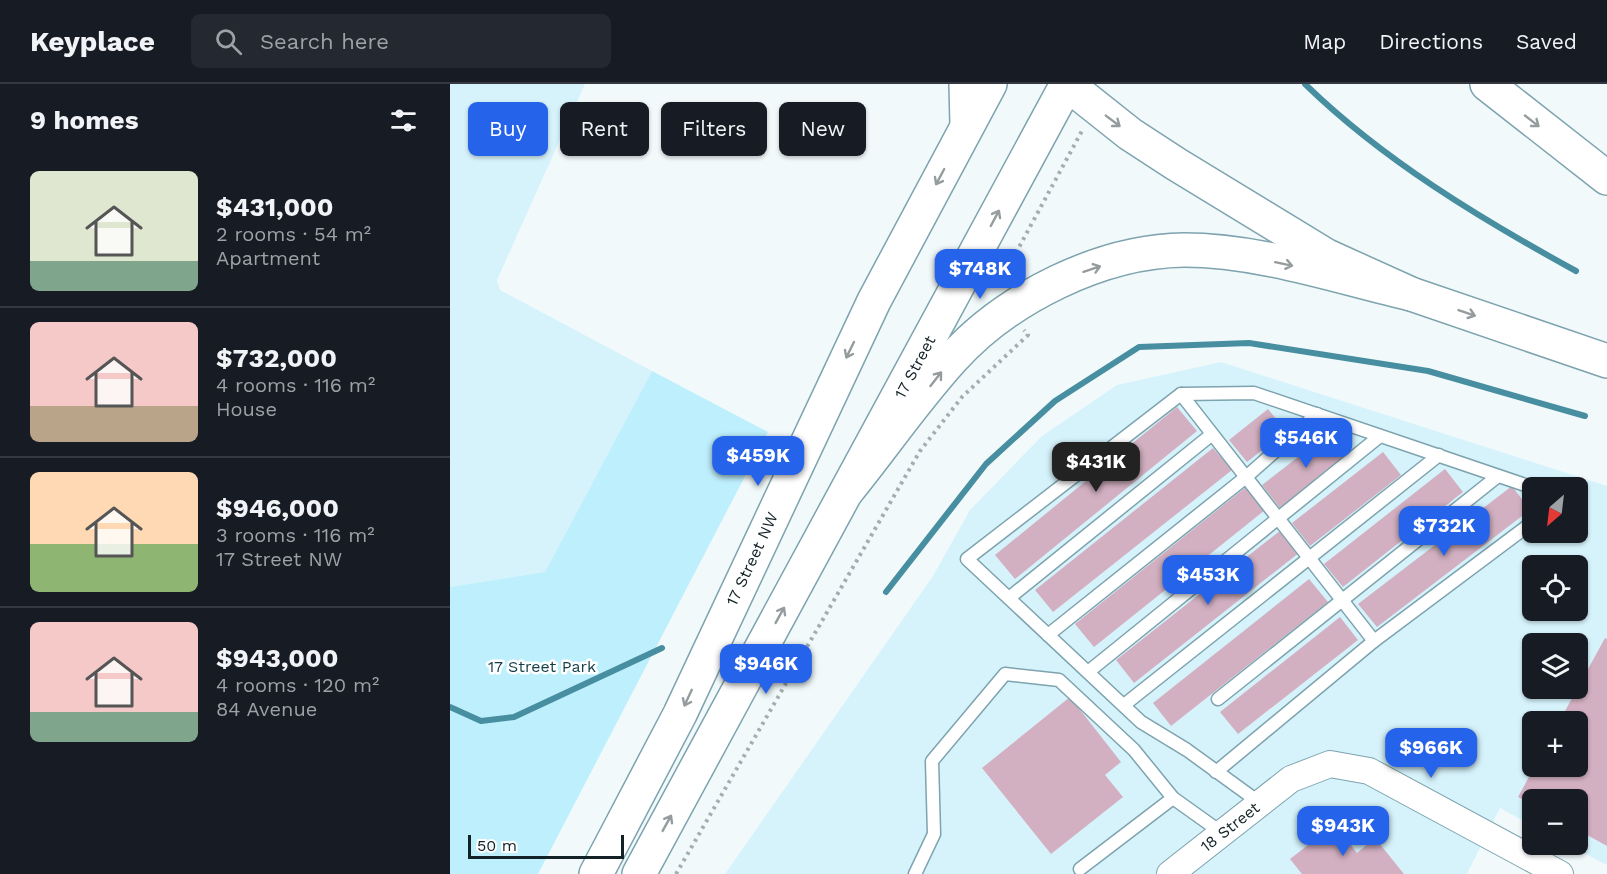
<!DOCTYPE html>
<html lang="en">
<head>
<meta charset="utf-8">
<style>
  body { margin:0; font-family:"Work Sans",sans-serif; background:#242831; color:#f1f3f6; height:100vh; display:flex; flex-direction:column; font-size:22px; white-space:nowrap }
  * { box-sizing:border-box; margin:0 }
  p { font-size:20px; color:#9ea1a6 }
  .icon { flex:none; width:33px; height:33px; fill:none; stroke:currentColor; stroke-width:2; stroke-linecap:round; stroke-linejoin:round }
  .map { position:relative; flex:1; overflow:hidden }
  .details { display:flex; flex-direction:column; background:#171b24; width:450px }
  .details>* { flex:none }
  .banner { position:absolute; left:18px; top:18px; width:570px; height:54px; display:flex; gap:12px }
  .needle { width:39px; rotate:208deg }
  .controls { position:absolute; left:1072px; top:393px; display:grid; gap:12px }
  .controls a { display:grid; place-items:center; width:66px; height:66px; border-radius:9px; background:#171b24; box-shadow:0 2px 4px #0004; font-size:30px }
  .scale { position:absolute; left:18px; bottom:15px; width:156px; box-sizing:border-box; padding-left:6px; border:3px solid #132226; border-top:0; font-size:16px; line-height:21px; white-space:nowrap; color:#132226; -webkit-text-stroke:4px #fff; paint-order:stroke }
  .price { position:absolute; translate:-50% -51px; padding:0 14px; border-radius:12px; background:#2563eb; color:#fff; font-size:20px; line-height:39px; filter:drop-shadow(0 2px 3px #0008) }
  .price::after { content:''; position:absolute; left:50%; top:36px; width:18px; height:14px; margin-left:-9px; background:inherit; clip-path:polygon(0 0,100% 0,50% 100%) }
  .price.on { background:#222; color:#fff }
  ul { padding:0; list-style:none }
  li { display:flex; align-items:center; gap:18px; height:150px; padding:0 30px }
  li+li { border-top:2px solid #363941 }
  li span { display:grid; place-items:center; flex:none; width:168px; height:120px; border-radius:9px; color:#555 }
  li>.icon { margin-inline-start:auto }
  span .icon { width:72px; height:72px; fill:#fffc; stroke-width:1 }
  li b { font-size:26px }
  h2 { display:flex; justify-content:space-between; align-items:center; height:72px; padding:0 30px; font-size:26px }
  .tag { padding:0 21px; border-radius:9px; background:#171b24; box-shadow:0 2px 4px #0004; font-size:21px; line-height:54px }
  .tag.on { background:#2563eb; color:#fff }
  header { display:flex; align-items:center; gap:36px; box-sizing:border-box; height:84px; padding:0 30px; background:#171b24; border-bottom:2px solid #363941 }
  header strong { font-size:28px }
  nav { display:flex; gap:33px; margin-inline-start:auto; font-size:21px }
  .search { width:420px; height:54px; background:#242831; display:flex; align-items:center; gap:15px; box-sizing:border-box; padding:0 21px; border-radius:9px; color:#9ea1a6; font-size:22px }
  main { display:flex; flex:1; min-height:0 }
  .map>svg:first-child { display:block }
  .built { fill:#d6f3fc; fill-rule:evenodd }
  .green { fill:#beeffd }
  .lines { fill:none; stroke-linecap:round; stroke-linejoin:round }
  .stream { stroke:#488ea1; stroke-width:6 }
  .building { fill:#d2b0c1 }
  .lane-casing { stroke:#7da3ae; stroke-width:15 }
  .street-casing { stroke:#7da3ae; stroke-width:28 }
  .secondary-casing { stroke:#7da3ae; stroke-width:36 }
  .highway-casing { stroke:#7da3ae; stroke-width:36 }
  .path { stroke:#a3aeb1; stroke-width:4; stroke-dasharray:3 4.5; stroke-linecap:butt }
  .lane { stroke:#fff; stroke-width:12 }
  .street { stroke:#fff; stroke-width:26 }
  .secondary { stroke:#fff; stroke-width:33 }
  .highway { stroke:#fff; stroke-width:33 }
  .oneway { stroke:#959c9d }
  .labels { text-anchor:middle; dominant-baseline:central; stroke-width:5; stroke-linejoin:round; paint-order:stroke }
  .street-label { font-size:16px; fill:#132226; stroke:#fff }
  .park-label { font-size:16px; fill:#123e49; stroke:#fff }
</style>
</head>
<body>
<header>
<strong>Keyplace</strong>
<div class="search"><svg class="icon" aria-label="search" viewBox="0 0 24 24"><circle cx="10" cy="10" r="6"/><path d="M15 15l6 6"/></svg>Search here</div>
<nav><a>Map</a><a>Directions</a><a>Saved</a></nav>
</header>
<main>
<section class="details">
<h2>9 homes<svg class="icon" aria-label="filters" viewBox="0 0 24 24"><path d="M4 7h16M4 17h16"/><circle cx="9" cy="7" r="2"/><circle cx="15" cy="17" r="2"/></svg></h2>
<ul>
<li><span style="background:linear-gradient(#dfe7d0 75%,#7fa58c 0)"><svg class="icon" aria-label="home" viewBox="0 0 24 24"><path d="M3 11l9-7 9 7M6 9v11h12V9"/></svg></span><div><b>$431,000</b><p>2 rooms · 54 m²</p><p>Apartment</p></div></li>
<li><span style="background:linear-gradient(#f6c9c9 70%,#b9a48a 0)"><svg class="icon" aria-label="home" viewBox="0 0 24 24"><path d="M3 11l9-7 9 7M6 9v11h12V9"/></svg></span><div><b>$732,000</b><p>4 rooms · 116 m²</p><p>House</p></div></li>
<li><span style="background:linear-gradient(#ffd9b3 60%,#8fb573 0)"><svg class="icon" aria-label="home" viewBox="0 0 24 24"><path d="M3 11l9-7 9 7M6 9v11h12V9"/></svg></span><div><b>$946,000</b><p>3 rooms · 116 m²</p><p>17 Street NW</p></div></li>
<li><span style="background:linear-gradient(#f6c9c9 75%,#7fa58c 0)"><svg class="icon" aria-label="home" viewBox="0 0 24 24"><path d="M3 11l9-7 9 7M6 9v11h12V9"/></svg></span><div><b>$943,000</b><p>4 rooms · 120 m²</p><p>84 Avenue</p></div></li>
</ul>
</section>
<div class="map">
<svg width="1157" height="790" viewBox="0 0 1157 790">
  <rect width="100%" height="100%" fill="#f1f9fb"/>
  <!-- built -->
  <g class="built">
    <polygon points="0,0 135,0 47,196 50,206 202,287 95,488 0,503"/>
    <path d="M771 278 1157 402V781L1118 761 1128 760V716H1083V742L1050 724 1017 790H275L483 492 520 426 592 352 667 301ZM1083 404H1128V448H1083ZM1083 482H1128V526H1083ZM1083 560H1128V604H1083ZM1083 638H1128V682H1083Z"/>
  </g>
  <!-- green -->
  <polygon class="green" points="202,287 318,348 88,790 0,790 0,503 95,488"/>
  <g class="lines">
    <!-- stream -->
    <g class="stream">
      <path d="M855 0C933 76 1031 135 1126 187"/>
      <polyline points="436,508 536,380 605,317 689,263 799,259 978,287 1135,332"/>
      <polyline points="0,623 31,637 64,633 212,564"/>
    </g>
  </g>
  <!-- building -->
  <g class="building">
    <polygon points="727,323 747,347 565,495 545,471"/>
    <polygon points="818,325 836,347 797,378 779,356"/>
    <polygon points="883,346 901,369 830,424 812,401"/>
    <polygon points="763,364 782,386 603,528 585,506"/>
    <polygon points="933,368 951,391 860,462 842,439"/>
    <polygon points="995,385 1013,408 893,503 874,480"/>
    <polygon points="1062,402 1080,426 927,543 908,520"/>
    <polygon points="796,403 815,426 644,563 625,540"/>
    <polygon points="831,446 850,468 684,599 666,576"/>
    <polygon points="859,495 878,518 721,642 703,619"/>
    <polygon points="890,533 908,556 788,650 770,628"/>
    <polygon points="1155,554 1157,555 1157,762 1128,746 1128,716 1083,716 1083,721 1068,713 1085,682 1128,682 1128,638 1109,638"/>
    <polygon points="620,613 671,678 655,691 673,713 601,770 532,684"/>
    <polygon points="885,740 907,769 925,754 954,790 852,790 840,775"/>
  </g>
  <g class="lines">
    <!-- lane casing -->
    <g class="lane-casing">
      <g id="lane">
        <polyline points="731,310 924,557 1083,438"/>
        <polyline points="559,514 761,351"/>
        <polyline points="598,551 796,393 867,330"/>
        <polyline points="638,588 930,352"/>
        <polyline points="768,615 1048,392"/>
        <polyline points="674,621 989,371"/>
        <polyline points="766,688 924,557"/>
        <polyline points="810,719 737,666 691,638 517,475 731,310 804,309 1084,404"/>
        <polyline points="630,785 723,714"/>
        <polyline points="465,790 484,750 482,677 555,590 609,596 684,666 723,714 772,749"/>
      </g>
    </g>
    <!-- street casing -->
    <g class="street-casing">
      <polyline id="street" points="720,790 841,695 880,680 919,687 1110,790"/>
    </g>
    <!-- secondary casing -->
    <g class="secondary-casing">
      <g id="secondary">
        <polyline points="146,790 230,630 424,217 540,0"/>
        <polyline points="189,790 617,0"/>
      </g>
    </g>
    <!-- highway casing -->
    <g class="highway-casing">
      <g id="highway">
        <polyline points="516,0 517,41"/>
        <polyline points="617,0 680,50 726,80 877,172 961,210 1157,277"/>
        <polyline points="1037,0 1157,94"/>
        <path d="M397 407C432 364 464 317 502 275 557 214 651 167 734 166 810 166 888 193 961 210"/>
      </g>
    </g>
    <!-- path -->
    <g class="path">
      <polyline points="548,202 633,45"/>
      <polyline points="226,790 470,367 512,313 578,251 574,246"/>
    </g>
    <!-- lane -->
    <use href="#lane" class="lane"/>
    <!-- street -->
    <use href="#street" class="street"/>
    <!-- secondary -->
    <use href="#secondary" class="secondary"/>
    <!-- highway -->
    <use href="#highway" class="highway"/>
  </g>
  <!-- one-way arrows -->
  <defs><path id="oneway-shaft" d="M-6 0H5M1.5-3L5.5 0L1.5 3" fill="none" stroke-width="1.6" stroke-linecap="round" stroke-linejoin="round" transform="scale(1.5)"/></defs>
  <g class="oneway">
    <use href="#oneway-shaft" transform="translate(663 37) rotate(37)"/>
    <use href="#oneway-shaft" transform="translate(1082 37) rotate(38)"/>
    <use href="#oneway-shaft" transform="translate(490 93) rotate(118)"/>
    <use href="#oneway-shaft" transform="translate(545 134) rotate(-62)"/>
    <use href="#oneway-shaft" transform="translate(834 180) rotate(12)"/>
    <use href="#oneway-shaft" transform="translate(642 185) rotate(-18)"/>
    <use href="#oneway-shaft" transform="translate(1017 229) rotate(19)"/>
    <use href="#oneway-shaft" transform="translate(400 266) rotate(116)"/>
    <use href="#oneway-shaft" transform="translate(486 295) rotate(-52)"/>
    <use href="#oneway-shaft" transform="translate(330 531) rotate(-61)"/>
    <use href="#oneway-shaft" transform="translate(238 614) rotate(115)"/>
    <use href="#oneway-shaft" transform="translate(217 739) rotate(-61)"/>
  </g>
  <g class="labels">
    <!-- street labels -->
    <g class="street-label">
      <text transform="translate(465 283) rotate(-62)">17 Street</text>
      <text transform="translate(302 475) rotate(-65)">17 Street NW</text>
      <text transform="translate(780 743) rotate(-38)">18 Street</text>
    </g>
    <!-- park labels -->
    <g class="park-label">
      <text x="92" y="582">17 Street Park</text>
    </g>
  </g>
</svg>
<div class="controls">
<a><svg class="needle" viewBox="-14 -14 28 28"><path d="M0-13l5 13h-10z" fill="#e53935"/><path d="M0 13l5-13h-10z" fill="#9ea1a6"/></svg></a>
<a><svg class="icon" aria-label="locate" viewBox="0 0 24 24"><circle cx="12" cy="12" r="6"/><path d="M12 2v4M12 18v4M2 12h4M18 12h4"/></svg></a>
<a><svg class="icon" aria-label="layers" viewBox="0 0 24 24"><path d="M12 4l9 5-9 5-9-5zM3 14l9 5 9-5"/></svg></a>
<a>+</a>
<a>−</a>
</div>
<div class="scale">50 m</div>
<b class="price" style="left:530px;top:216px">$748K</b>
<b class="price" style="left:856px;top:385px">$546K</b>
<b class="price" style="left:308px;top:403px">$459K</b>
<b class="price on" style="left:646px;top:409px">$431K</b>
<b class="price" style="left:994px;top:473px">$732K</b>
<b class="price" style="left:758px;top:522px">$453K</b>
<b class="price" style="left:316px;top:611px">$946K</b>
<b class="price" style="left:981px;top:695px">$966K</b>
<b class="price" style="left:893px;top:773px">$943K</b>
<div class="banner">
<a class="tag on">Buy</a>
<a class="tag">Rent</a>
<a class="tag">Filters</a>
<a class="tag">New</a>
</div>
</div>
</main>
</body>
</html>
